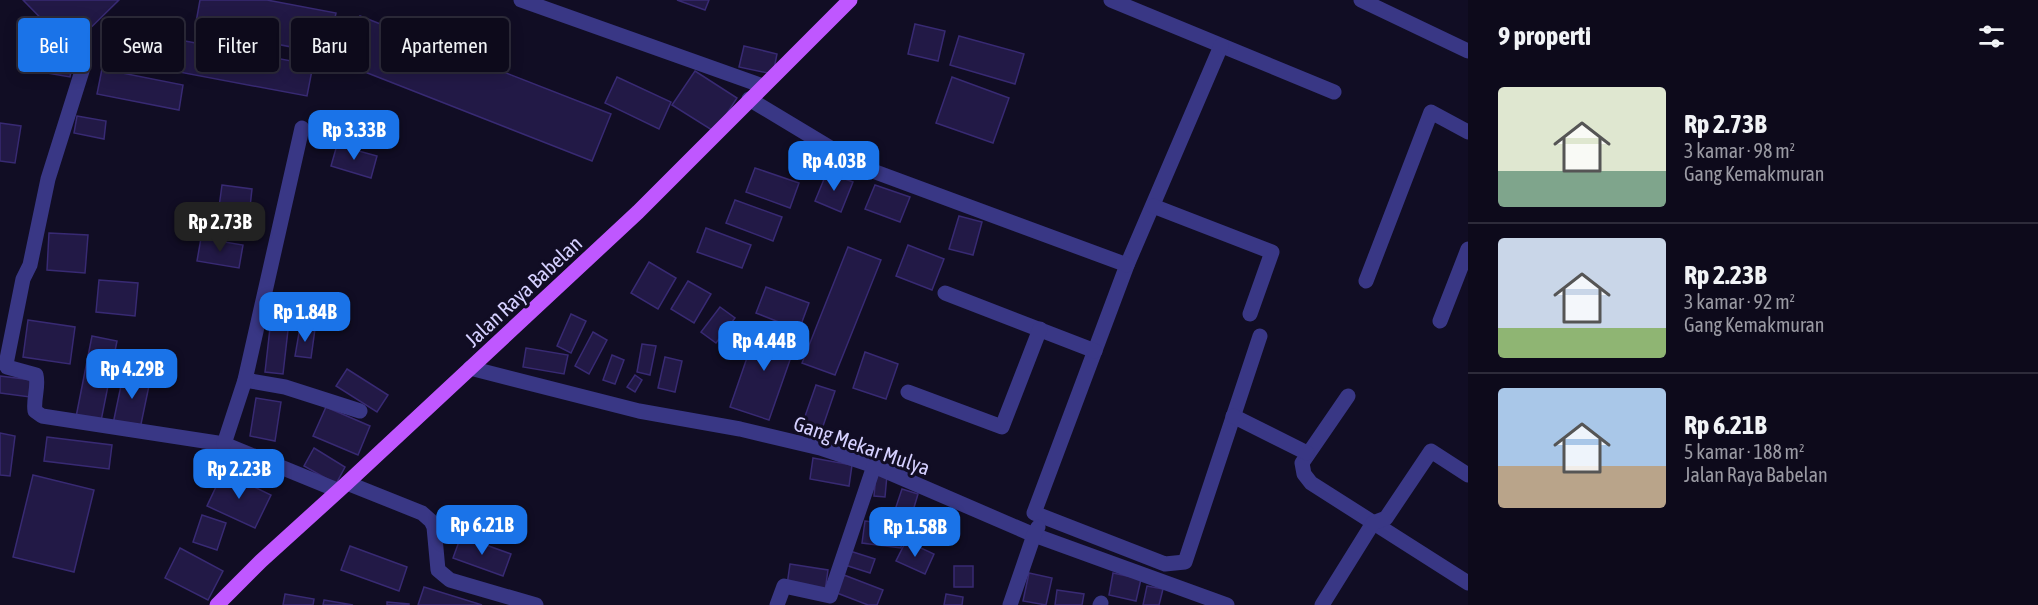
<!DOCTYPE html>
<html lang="id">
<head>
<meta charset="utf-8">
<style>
  body { margin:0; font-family:"Asap Condensed",sans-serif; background:#161324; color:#f1f3f6; height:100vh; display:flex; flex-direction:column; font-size:22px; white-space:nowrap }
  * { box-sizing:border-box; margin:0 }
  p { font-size:20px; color:#9a9aa3 }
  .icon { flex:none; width:33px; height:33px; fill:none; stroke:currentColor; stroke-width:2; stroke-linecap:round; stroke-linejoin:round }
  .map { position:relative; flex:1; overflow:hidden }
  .details { display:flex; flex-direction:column; background:#0d0a1b; width:570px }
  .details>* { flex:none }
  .banner { position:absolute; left:18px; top:18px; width:570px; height:54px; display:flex; gap:12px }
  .price { position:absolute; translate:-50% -51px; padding:0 14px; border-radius:12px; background:#1a73e8; color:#fff; font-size:20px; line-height:39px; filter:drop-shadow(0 2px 3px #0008) }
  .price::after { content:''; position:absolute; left:50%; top:36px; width:18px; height:14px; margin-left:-9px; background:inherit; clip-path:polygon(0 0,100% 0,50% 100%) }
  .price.current { background:#222; color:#fff }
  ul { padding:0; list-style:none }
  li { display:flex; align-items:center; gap:18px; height:150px; padding:0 30px }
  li+li { border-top:2px solid #2d2b3a }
  li span { display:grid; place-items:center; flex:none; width:168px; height:120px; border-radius:6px; color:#555 }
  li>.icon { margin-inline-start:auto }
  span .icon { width:72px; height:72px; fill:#fffc; stroke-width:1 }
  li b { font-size:26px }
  h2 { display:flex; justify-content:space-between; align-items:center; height:72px; padding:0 30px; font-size:26px }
  .pill { padding:0 21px; border-radius:6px; background:#0d0a1b; box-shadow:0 3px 15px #0003,0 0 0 2px #2d2b3a; font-size:21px; line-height:54px }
  .pill.current { background:#1a73e8; color:#fff }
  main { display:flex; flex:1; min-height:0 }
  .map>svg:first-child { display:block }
  .building { fill:#221946; stroke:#382a73; stroke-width:1.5 }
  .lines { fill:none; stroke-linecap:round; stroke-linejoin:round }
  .minor { stroke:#393785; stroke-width:15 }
  .major { stroke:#bf57ff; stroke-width:15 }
  .labels { text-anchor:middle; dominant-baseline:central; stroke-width:6; stroke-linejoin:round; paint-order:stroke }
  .street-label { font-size:21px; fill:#d5d0ff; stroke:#110d24 }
</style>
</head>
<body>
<main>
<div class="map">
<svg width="1468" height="605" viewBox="0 0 1468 605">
  <rect width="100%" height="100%" fill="#110d24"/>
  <!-- building -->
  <g class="building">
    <polygon points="23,0 119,0 70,48"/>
    <polygon points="200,0 267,0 336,13 327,54 195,28"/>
    <polygon points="677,0 709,0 705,10"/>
    <polygon points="360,16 611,114 592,161 342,63"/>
    <polygon points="915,24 945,31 938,61 908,54"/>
    <polygon points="959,36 1024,54 1015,84 950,65"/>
    <polygon points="185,41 313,65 307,96 179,72"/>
    <polygon points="744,46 777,54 773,74 739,67"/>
    <polygon points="33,48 74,55 70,77 29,70"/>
    <polygon points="102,69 183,85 179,110 97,94"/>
    <polygon points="695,71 737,98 715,132 672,105"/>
    <polygon points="617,77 671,102 659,129 605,103"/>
    <polygon points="952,77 1009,98 993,143 936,123"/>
    <polygon points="77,116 106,121 104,139 74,133"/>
    <polygon points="0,123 21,126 15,163 0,161"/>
    <polygon points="337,145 377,156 371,178 331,166"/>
    <polygon points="755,168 799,183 790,208 746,192"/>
    <polygon points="827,172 853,182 841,212 815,201"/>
    <polygon points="222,185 252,189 248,225 217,222"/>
    <polygon points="875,185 910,197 900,222 865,209"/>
    <polygon points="735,200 782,217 773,241 726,223"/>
    <polygon points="959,216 982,222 973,255 949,249"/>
    <polygon points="706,228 751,245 742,268 697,252"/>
    <polygon points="49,233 88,235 85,273 47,270"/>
    <polygon points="201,238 243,245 239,268 197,261"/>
    <polygon points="908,245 944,259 932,290 896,276"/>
    <polygon points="848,247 881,260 835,375 802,363"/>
    <polygon points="649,262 676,278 658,309 631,293"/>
    <polygon points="99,280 138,283 135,316 96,312"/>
    <polygon points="688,281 711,294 694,323 671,309"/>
    <polygon points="766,287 809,303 799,330 756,313"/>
    <polygon points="720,307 735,318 716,343 701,332"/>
    <polygon points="571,314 586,321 571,353 557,346"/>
    <polygon points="28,320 75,327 70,364 23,357"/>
    <polygon points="759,323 798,337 769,420 730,407"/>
    <polygon points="300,327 315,329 311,358 295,356"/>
    <polygon points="270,328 288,330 283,374 265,372"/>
    <polygon points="593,332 607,340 589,374 575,366"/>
    <polygon points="92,336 117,341 101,421 76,417"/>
    <polygon points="642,344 656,346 650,375 637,372"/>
    <polygon points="526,348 568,355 564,374 523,367"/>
    <polygon points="865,352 898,364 886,399 853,388"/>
    <polygon points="612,355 624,360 615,384 603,380"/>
    <polygon points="665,357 682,361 675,392 658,388"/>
    <polygon points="347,369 388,395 377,412 336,386"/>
    <polygon points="124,371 151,376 140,429 113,424"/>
    <polygon points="635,375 642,380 635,392 627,387"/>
    <polygon points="0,376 32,380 30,397 0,393"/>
    <polygon points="816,385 835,391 822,429 803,422"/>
    <polygon points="256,398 281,402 275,441 250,436"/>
    <polygon points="326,407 370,426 358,455 313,436"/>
    <polygon points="0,433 15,436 10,476 0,475"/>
    <polygon points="47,437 112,445 109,469 44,461"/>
    <polygon points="314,448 345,467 336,484 304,466"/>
    <polygon points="813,458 852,465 849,486 810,479"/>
    <polygon points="223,472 271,495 255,528 207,506"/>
    <polygon points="33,475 94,490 74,572 13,557"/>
    <polygon points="876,475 887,475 885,497 874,496"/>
    <polygon points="902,489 918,494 910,521 893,516"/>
    <polygon points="202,515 226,523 217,550 193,542"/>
    <polygon points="865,521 904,526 901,548 862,543"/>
    <polygon points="461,536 511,554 503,576 453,558"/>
    <polygon points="906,541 934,554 925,574 896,561"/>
    <polygon points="350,546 407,567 399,591 341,570"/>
    <polygon points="180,548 223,571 208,600 165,578"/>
    <polygon points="850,551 875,559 870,573 845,565"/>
    <polygon points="790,564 828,570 825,591 787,585"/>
    <rect x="954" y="566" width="19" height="21"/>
    <polygon points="1029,573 1052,578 1046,605 1023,601"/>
    <polygon points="1113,573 1141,579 1136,601 1109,595"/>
    <polygon points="844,575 883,590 877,605 868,605 837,593"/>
    <polygon points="1147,586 1163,589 1159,605 1143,605"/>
    <polygon points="424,587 482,605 418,605"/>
    <polygon points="1057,590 1084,594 1082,605 1055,605"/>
    <polygon points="285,594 314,599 313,605 283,605"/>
    <polygon points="946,594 963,597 962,605 944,605"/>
    <polygon points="324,600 353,605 323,605"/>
    <polygon points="387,602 409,604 409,605 387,605"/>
  </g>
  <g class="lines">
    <!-- minor -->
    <g class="minor">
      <polyline points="521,0 763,86"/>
      <polyline points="1111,0 1334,92"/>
      <polyline points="1361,0 1468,51"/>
      <polyline points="1221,46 1127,265 1034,513 1165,564 1185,562 1260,336"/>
      <path d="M82 71 48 179 30 265 23 279 6 364 7 367 36 375C39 387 33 399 35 411L42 416 224 444 337 490"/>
      <polyline points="749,99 862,167 1127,265"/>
      <polyline points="1153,206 1272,252 1250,314"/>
      <polyline points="1366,281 1431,112 1468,132"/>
      <polyline points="945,293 1095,351"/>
      <polyline points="1440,321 1468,249"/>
      <polyline points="470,368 639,411 740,429 820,448 874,466 1034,535 1227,605"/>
      <polyline points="245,380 285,387 360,411"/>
      <polyline points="908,392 1002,427 1040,329"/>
      <polyline points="1348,396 1302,463 1304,474 1311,483 1468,583"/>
      <polyline points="1233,416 1307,453"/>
      <polyline points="224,444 245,380 302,128"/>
      <polyline points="347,483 422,513 431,521 434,527 438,570 450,580 536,605"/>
      <polyline points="777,605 784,586 830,596 874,466"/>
      <polyline points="1010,605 1034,535 1038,527"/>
      <polyline points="1100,605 1101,603"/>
      <polyline points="1322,605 1373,523 1386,518 1431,451 1468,475"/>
    </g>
    <!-- major -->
    <polyline class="major" points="217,605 261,561 347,483 638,212 850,0"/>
  </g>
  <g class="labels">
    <!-- street labels -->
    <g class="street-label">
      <text transform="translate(523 291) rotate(-43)">Jalan Raya Babelan</text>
      <text transform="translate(862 445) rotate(19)">Gang Mekar Mulya</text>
    </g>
  </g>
</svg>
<b class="price" style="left:354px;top:161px">Rp 3.33B</b>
<b class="price" style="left:834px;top:192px">Rp 4.03B</b>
<b class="price current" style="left:220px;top:253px">Rp 2.73B</b>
<b class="price" style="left:305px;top:343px">Rp 1.84B</b>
<b class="price" style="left:764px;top:372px">Rp 4.44B</b>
<b class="price" style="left:132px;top:400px">Rp 4.29B</b>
<b class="price" style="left:239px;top:500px">Rp 2.23B</b>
<b class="price" style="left:482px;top:556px">Rp 6.21B</b>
<b class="price" style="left:915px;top:558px">Rp 1.58B</b>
<div class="banner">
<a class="pill current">Beli</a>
<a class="pill">Sewa</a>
<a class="pill">Filter</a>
<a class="pill">Baru</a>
<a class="pill">Apartemen</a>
</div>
</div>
<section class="details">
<h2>9 properti<svg class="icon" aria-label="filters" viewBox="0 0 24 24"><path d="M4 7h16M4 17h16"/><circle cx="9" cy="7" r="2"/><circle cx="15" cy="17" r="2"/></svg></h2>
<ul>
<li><span style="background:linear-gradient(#dfe7d0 70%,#7fa58c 0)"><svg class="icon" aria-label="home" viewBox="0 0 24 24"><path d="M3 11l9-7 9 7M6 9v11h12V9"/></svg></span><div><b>Rp 2.73B</b><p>3 kamar · 98 m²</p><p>Gang Kemakmuran</p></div></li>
<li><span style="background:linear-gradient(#c9d6e8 75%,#8fb573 0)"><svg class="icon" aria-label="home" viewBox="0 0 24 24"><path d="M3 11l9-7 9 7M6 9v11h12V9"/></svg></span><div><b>Rp 2.23B</b><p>3 kamar · 92 m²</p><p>Gang Kemakmuran</p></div></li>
<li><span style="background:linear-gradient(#a9c7e8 65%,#b9a48a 0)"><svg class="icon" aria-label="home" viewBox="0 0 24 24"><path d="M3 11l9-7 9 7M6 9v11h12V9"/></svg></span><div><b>Rp 6.21B</b><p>5 kamar · 188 m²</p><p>Jalan Raya Babelan</p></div></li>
</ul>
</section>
</main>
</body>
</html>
